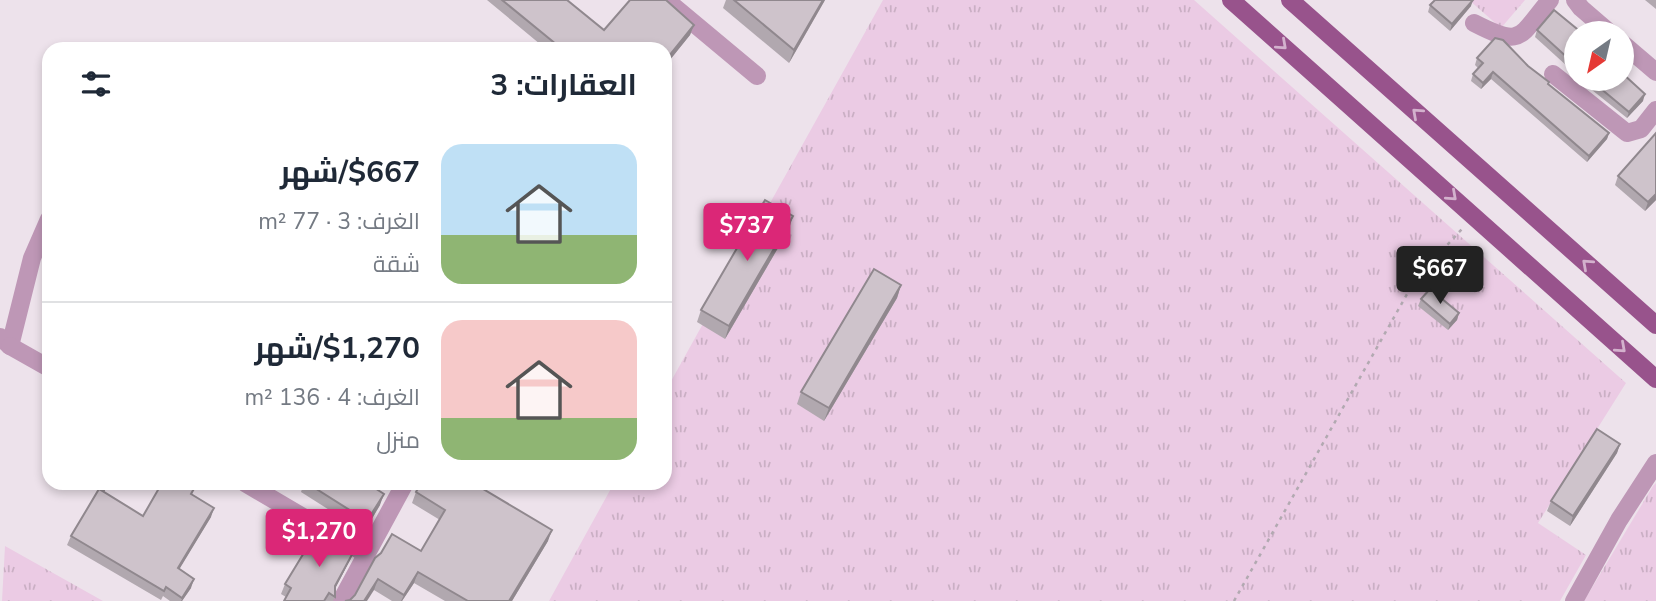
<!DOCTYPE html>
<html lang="ar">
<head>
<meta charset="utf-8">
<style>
  body { margin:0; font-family:"Nunito Sans",Cairo,sans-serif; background:#f2f2f3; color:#1f2937; direction:rtl; height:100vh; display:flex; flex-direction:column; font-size:26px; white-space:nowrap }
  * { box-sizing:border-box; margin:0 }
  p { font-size:23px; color:#747a83 }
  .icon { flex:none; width:38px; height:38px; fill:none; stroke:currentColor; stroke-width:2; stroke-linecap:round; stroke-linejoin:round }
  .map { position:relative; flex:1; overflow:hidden; direction:ltr }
  .drawer { position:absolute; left:42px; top:42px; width:630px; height:448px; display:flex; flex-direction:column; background:#fff; border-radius:21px; box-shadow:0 4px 10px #0003; direction:rtl }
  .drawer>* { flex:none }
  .needle { width:46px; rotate:214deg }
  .fabs { position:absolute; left:1564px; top:21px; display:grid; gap:14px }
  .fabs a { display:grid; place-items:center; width:70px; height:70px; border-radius:50%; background:#fff; box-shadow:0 4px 10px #0003; font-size:35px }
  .price { position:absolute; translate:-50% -60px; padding:0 16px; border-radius:7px; background:#db2777; color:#fff; font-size:23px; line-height:46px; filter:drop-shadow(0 2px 4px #0008) }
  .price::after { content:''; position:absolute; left:50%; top:42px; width:21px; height:16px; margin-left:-10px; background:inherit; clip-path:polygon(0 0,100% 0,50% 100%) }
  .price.on { background:#222; color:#fff }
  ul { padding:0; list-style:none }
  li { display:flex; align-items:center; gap:21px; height:175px; padding:0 35px }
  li+li { border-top:2px solid #e0e1e3 }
  li span { display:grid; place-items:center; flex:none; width:196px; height:140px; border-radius:21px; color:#555 }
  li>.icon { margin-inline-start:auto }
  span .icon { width:84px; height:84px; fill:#fffc; stroke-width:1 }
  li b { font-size:30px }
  h2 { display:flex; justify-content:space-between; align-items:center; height:84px; padding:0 35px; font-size:30px }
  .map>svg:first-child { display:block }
  .grass { fill:url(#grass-tufts) }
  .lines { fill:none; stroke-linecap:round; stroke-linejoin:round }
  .path { stroke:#b2a9b1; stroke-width:2.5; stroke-dasharray:3.5 5; stroke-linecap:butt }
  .minor { stroke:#be97b6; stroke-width:18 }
  .major { stroke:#98538c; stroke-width:18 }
  .wall { fill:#b1a8af }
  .shaded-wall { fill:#90888e }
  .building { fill:#cec3cb; stroke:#90888e; stroke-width:2 }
  .oneway { stroke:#d3b1cd }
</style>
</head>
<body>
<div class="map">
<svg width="1656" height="601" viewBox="0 0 1656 601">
  <defs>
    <pattern id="grass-tufts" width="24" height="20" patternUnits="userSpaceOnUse" patternTransform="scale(1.75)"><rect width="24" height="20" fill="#ebcbe4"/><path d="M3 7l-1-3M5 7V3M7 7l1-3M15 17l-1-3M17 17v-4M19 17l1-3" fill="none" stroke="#caafc4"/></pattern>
  </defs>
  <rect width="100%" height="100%" fill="#ede2eb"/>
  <!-- grass -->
  <g class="grass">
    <polygon points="883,0 1194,0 1626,383 1538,523 1586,555 1560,601 549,601 614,483 665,483 665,392"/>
    <polygon points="1469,0 1525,0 1501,28"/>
    <polygon points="1656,483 1656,601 1584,601 1653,486"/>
    <polygon points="5,546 103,601 2,601"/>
  </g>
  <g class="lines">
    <!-- path -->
    <polyline class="path" points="1234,601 1415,280 1462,229"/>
    <!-- minor -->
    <g class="minor">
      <polyline points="666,0 757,76"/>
      <polyline points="1575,0 1581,8 1610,33"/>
      <path d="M1474 23C1523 48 1518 38 1550 0"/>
      <polyline points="1622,43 1656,72"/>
      <polyline points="1553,74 1627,133 1641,129 1656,110"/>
      <polyline points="0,337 10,346 32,258 49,219"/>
      <polyline points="10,346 49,368"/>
      <polyline points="245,483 366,554"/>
      <polyline points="341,601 405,483"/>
      <polyline points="1574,601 1619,520 1656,463"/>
    </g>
    <!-- major -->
    <g class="major">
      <polyline points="1231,0 1656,379"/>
      <polyline points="1290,0 1656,325"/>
    </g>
  </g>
  <!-- wall -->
  <g class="wall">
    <polygon points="487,0 567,0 604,30 694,25 690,35 665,66 665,49 546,49"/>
    <polygon points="726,0 825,0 789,63 723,8"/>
    <polygon points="1645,0 1656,0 1656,9"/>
    <polygon points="1430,5 1471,6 1450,31 1428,12"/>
    <polygon points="1537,30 1577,55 1567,66 1535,37"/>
    <polygon points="1477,58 1528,66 1548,84 1609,133 1607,139 1587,162 1491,79 1481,89 1471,81 1473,74 1478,68 1475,65"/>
    <polygon points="1594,83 1643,101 1627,118 1592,90"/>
    <polygon points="1656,133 1656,200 1645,211 1615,185 1618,176"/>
    <polygon points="789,229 725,339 697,322 701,310"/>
    <polygon points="49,260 49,272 45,270"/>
    <polygon points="901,285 897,298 824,421 797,404 801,392"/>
    <polygon points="1421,299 1459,313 1457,320 1448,330 1418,306"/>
    <polygon points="1620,444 1617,453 1570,526 1547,511 1551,501"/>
    <polygon points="87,483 109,483 104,492 143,516 159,489 149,483 193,483 192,495 211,517 179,569 191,588 182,601 170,601 163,596 161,600 67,545 71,536 98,490"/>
    <polygon points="304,483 367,483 380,505 364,532 301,492"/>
    <polygon points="416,492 548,541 512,601 445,601 414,583 402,601 392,601 374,590 350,600 355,595 375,558 421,551 440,520 412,503"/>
    <polygon points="351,558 335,589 335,597 333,601 284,601 286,597 281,594 285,584"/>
  </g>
  <!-- shaded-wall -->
  <g class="shaded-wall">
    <polygon points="823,0 825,0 789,63 794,50"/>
    <polygon points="1473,0 1471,6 1450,31 1452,24"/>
    <polygon points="694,25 690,35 665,66 665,61"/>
    <polygon points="1577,51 1577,55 1567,66 1570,60"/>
    <polygon points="1493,72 1491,79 1481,89 1483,83"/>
    <polygon points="1645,94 1643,101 1627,118 1629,112"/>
    <polygon points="1609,133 1607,139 1587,162 1589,156"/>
    <polygon points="1656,194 1656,200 1645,211 1648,202"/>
    <polygon points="793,216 789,229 725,339 729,326"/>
    <polygon points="901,285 897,298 824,421 829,408"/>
    <polygon points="1459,313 1457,320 1448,330 1450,324"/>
    <polygon points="1620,444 1617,453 1570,526 1573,516"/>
    <polygon points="384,494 380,505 364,532 367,521"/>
    <polygon points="214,508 211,517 174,578 178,568"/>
    <polygon points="552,530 548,541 512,601 509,601"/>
    <polygon points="355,549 351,558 331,596 335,586"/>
    <polygon points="418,572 414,583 402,601 401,601 404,595"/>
    <polygon points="194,579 191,588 182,601 181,601"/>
    <polygon points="378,579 374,590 367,601 364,601"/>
  </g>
  <!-- building -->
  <g class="building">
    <polygon points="502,0 567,0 604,30 630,0 666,0 694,25 665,61 665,49 562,49"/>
    <polygon points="734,0 823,0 794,50"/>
    <polygon points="1435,0 1473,0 1452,24 1430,5"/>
    <polygon points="1554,10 1582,33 1577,33 1577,51 1570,60 1537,30"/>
    <polygon points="1495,38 1503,40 1528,66 1549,82 1548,84 1609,133 1589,156 1493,72 1483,83 1473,74 1483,63 1477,58"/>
    <polygon points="1622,73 1645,94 1629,112 1594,83 1598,79 1622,79"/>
    <polygon points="1656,133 1656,194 1648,202 1618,176"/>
    <polygon points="765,200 793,216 729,326 701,310"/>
    <polygon points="874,269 901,285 829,408 801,392"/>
    <polygon points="1430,289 1459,313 1450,324 1421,299"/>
    <polygon points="1597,429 1620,444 1573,516 1551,501"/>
    <polygon points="94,483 108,483 104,490"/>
    <polygon points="162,483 193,483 196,485 191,494 214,508 178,568 194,579 182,598 166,587 164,591 71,536 99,489 143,516"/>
    <polygon points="307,483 367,483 384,494 367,521"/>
    <polygon points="421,483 473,483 552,530 509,601 468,601 418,572 404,595 378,579 364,601 345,601 350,600 355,595 375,558 381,553 392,534 421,551 445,510 416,492"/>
    <polygon points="319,528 355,549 335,586 335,597 329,593 324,601 284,601 291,588 285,584"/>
  </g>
  <!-- one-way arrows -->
  <defs><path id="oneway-chevron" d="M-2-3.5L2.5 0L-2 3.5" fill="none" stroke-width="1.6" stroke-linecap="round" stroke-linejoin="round" transform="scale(1.75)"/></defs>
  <g class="oneway">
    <use href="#oneway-chevron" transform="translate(1282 45) rotate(42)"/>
    <use href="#oneway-chevron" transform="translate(1417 113) rotate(-138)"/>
    <use href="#oneway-chevron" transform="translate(1452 196) rotate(42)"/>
    <use href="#oneway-chevron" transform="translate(1587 264) rotate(-138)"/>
    <use href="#oneway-chevron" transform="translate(1621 348) rotate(42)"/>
  </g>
</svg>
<div class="fabs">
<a><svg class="needle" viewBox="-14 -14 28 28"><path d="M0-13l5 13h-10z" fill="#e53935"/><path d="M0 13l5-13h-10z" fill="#747a83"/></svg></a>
</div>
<b class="price" style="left:747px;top:263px">$737</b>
<b class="price on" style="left:1440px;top:306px">$667</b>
<b class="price" style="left:319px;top:569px">$1,270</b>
<section class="drawer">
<h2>العقارات: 3<svg class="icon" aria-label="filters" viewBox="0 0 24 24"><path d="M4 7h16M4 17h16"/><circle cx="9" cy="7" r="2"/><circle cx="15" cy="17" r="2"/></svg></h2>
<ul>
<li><span style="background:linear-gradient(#bfe0f5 65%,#8fb573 0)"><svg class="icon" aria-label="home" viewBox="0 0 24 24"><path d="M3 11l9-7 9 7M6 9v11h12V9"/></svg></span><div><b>$667/شهر</b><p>الغرف: 3 · 77 m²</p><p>شقة</p></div></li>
<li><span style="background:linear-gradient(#f6c9c9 70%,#8fb573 0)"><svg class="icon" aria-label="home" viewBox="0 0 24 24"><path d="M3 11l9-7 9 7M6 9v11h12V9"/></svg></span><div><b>$1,270/شهر</b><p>الغرف: 4 · 136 m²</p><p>منزل</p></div></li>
</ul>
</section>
</div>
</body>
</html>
